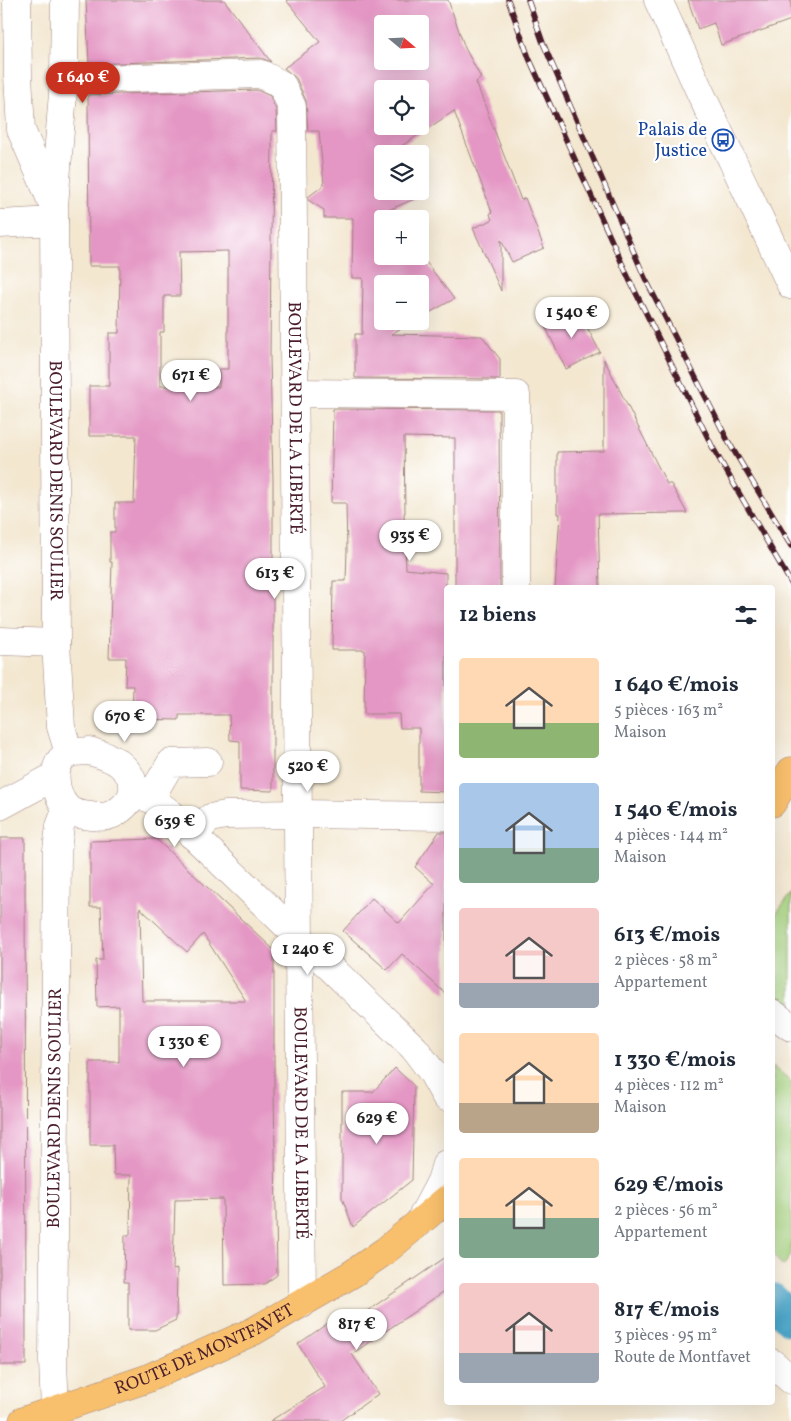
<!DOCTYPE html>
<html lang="fr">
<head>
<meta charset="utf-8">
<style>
  body { margin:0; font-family:Vollkorn,serif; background:#f2f2f3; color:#1f2937; height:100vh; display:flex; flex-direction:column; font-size:19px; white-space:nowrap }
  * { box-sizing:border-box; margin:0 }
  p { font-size:16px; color:#747a83 }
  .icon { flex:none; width:28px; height:28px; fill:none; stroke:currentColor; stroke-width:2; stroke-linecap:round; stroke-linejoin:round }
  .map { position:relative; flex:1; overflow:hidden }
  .details { position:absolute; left:444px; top:585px; width:331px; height:820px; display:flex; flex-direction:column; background:#fff; border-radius:5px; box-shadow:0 5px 20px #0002 }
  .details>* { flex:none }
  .needle { width:32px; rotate:109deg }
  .tools { position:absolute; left:374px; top:15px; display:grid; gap:10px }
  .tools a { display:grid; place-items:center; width:55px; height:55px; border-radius:5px; background:#fff; box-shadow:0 5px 20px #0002; font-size:25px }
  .price { position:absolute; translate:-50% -42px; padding:0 11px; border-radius:18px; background:#fff; color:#222; font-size:16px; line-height:32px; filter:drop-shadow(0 1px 2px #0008) }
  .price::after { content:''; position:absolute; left:50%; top:30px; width:15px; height:11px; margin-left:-8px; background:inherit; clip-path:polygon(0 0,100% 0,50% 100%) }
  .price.on { background:#c8321e; color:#fff }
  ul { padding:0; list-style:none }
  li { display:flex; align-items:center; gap:15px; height:125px; padding:0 15px }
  li span { display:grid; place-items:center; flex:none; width:140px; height:100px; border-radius:5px; color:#555 }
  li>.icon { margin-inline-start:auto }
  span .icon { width:60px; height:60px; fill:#fffc; stroke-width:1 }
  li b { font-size:21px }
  h2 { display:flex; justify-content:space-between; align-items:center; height:60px; padding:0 15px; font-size:21px }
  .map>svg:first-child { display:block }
  .green { fill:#a8d481; stroke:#797a56 }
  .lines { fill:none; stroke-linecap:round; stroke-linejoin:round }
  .canal { stroke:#4ba5c8; stroke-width:34 }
  .building { fill:#e497c4; fill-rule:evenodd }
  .minor-casing { stroke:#9e837e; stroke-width:29 }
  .major-casing { stroke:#9e837e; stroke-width:29 }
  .minor { stroke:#fff; stroke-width:28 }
  .major { stroke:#f8bf6c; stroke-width:28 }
  .rail-casing { stroke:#4a1f2b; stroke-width:5.5 }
  .rail { stroke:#fff; stroke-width:4; stroke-dasharray:11; stroke-linecap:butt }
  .labels { text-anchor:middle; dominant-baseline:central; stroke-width:4.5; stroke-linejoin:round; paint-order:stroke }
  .transit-label { font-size:18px; fill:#164399; stroke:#fff; text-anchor:end }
  .street-label { font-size:18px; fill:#4a1f2b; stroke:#fff }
</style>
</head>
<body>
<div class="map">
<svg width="791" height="1421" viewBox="0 0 791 1421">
  <rect width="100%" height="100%" fill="#fff"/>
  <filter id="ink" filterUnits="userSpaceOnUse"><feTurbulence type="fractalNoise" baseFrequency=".02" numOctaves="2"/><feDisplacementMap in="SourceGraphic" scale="10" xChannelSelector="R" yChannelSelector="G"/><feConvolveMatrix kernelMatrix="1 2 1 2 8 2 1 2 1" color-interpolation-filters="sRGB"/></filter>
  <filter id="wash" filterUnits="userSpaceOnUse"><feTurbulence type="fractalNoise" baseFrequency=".0096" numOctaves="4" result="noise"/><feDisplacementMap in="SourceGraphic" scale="20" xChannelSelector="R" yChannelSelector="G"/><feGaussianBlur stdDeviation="1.12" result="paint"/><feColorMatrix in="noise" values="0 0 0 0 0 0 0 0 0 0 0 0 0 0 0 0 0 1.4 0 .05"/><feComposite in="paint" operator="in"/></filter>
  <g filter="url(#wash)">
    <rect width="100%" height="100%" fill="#f3e7d0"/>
    <!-- green -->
    <g class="green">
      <polygon points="791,893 791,1009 773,996 773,918"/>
      <polygon points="773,1066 791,1081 791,1255 783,1266 773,1255"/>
    </g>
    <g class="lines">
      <!-- canal -->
      <polyline class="canal" points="772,1300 791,1319"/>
    </g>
    <g id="blocks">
      <!-- building -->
      <g class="building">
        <polygon points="86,0 224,0 271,62 261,58 89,64"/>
        <path d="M286 0H448L465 48 481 78 476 82 521 200 525 198 544 248 512 262 501 240V291L473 228 492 220 490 214 492 212 454 111 394 151 396 154H382V191H416L419 197 386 211 393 219H382V256H420V254L454 299 420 318V284H382V321H414L391 334 482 336 500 359V379L355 378V334H362L363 278H352L353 218H324V210L308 200V197L324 185 319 131H308L306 101 296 78 284 68 320 42ZM382 24H420V61H382ZM382 89H420V126H382Z"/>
        <polygon points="688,0 791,0 791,20 721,45 714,23 698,29"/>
        <path d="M257 90 270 96 276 110 277 131H272L270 358 273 481V791L240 790V741L230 740 229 715H179V720L132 719 133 686H125L126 658H109L112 562H110V532H115V503H134L136 436H89V386H109V333H119L120 266H89L88 95ZM228 251V369H219V387L160 386V332H164V296H180L179 252Z"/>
        <polygon points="577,308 600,352 566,369 545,326"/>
        <polygon points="604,359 667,484 671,484 687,513 598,514 600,588 555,588 560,514 557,514 557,452 604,451"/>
        <polygon points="333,409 499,410 500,588 455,588 455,438 404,437 405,513 404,513 406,569 446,573 446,792 419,791 419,728 400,728 399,714 364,714 365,650 332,650 333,581 346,581 347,550 346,503 331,503"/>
        <polygon points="439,832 446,832 446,994 402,954 387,970 343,931 372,898 399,923 434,884 415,867"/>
        <polygon points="0,838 25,838 26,1365 0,1365"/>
        <path d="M156 839 274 950V1092L277 1275 265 1284 224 1285 223 1199 175 1200 173 1270 177 1269 176 1320 155 1330H128V1282H124L125 1235H130L131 1175H114L113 1145H90V1062H119V1006L97 1007 96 960H103L101 907H90V841ZM140 908 187 952 203 934 246 1001H142Z"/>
        <polygon points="395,1068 414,1086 412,1180 353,1227 342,1198 342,1092 373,1092"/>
        <polygon points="446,1257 446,1290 352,1354 378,1394 340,1421 270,1421 325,1387 298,1344 331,1321 338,1331"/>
      </g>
    </g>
  </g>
  <g filter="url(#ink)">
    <use href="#blocks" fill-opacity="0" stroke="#9e837e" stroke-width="1"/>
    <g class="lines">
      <!-- minor casing -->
      <g class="minor-casing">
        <g id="minor">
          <polyline points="17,0 18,75 21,130 52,202"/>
          <path id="s1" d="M65 0 64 80 54 206 56 643 61 727 69 753"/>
          <polyline points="658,0 701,94 791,285"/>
          <path id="s2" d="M64 80 261 74 282 85 292 107 302 1304"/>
          <polyline points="0,224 54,221"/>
          <polyline points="295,393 516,395 516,588"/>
          <polyline points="0,641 56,643"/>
          <path d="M89 751C99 754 112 757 121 765 141 783 135 802 113 814 107 817 98 817 91 816 82 815 72 814 66 807 54 793 49 761 70 753 76 751 83 752 89 751Z"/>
          <polyline points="133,795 150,798 171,814 414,1048 432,1072 446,1097"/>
          <polyline points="150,798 171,763 208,762"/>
          <polyline points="0,806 55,776"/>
          <polyline points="192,835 210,818 226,815 298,814 446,816"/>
          <polyline points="772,1013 791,1027"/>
          <polyline points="419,1223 441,1181 446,1164"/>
          <polyline points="772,1363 791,1380"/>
          <path id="s3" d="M55 1410 53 1362 57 850 60 826 67 808"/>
        </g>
      </g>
      <!-- major casing -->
      <g class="major-casing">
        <g id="major">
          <polyline points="772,803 791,771"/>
          <path id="s4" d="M23 1421 146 1379 254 1331 352 1274 385 1251 446 1200"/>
        </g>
      </g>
      <!-- minor -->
      <use href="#minor" class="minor"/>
      <!-- major -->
      <use href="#major" class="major"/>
      <!-- rail casing -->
      <g class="rail-casing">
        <g id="rail">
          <polyline points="508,0 529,58 630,281 713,448 791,583"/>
          <polyline points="528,0 543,43 645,278 728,441 791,546"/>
        </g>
      </g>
      <!-- rail -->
      <use href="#rail" class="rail"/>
    </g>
  </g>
  <!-- icons -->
  <defs>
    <g id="bus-ring" transform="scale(1.125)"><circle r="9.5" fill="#fff" stroke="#1a4fb4" stroke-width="1.5"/><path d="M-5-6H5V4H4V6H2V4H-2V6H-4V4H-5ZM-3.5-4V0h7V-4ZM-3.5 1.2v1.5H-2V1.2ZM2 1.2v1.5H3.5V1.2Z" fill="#1a4fb4"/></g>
  </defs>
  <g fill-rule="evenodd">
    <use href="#bus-ring" x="723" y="140"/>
  </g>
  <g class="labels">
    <!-- transit labels -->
    <g class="transit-label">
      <text x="707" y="130">Palais de<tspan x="707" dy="21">Justice</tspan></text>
    </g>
    <!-- street labels -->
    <g class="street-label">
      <text stroke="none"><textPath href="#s2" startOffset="556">BOULEVARD DE LA LIBERTÉ</textPath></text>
      <text stroke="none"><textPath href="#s1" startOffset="481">BOULEVARD DENIS SOULIER</textPath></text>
      <text stroke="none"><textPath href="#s3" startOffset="302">BOULEVARD DENIS SOULIER</textPath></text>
      <text stroke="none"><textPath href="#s2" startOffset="1261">BOULEVARD DE LA LIBERTÉ</textPath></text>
      <text stroke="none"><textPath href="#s4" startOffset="195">ROUTE DE MONTFAVET</textPath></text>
    </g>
  </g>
</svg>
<div class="tools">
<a><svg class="needle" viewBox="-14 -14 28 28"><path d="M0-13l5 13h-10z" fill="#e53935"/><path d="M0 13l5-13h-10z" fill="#747a83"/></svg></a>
<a><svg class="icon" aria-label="locate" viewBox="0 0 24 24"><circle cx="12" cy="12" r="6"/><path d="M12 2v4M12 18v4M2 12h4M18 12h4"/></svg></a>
<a><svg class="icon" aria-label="layers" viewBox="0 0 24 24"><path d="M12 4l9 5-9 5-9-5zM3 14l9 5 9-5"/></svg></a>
<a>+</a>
<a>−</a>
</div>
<b class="price on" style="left:83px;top:104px">1 640 €</b>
<b class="price" style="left:572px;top:339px">1 540 €</b>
<b class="price" style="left:191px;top:402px">671 €</b>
<b class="price" style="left:410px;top:562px">935 €</b>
<b class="price" style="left:275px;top:600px">613 €</b>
<b class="price" style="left:125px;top:743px">670 €</b>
<b class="price" style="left:308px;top:793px">520 €</b>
<b class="price" style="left:175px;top:848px">639 €</b>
<b class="price" style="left:308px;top:976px">1 240 €</b>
<b class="price" style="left:184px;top:1068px">1 330 €</b>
<b class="price" style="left:377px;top:1145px">629 €</b>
<b class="price" style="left:357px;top:1351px">817 €</b>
<section class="details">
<h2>12 biens<svg class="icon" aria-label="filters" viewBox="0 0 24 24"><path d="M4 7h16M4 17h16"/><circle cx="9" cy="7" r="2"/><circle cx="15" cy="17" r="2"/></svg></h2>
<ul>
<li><span style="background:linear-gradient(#ffd9b3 65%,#8fb573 0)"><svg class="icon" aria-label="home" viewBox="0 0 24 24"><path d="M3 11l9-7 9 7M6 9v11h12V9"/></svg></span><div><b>1 640 €/mois</b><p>5 pièces · 163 m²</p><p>Maison</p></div></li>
<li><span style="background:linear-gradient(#a9c7e8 65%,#7fa58c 0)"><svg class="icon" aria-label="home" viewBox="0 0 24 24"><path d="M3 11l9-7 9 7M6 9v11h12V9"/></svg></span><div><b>1 540 €/mois</b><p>4 pièces · 144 m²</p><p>Maison</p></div></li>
<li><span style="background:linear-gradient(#f6c9c9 75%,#9aa5b1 0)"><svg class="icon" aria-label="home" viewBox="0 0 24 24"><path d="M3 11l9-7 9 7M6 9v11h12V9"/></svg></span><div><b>613 €/mois</b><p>2 pièces · 58 m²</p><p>Appartement</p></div></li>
<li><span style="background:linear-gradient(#ffd9b3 70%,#b9a48a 0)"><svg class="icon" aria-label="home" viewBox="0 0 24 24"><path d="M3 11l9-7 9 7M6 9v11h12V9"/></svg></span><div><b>1 330 €/mois</b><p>4 pièces · 112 m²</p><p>Maison</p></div></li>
<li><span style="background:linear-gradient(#ffd9b3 60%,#7fa58c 0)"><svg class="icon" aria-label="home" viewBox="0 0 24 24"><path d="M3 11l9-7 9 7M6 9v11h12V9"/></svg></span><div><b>629 €/mois</b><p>2 pièces · 56 m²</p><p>Appartement</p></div></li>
<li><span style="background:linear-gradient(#f6c9c9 70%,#9aa5b1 0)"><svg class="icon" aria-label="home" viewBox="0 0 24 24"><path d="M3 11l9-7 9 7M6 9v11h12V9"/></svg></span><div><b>817 €/mois</b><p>3 pièces · 95 m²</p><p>Route de Montfavet</p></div></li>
</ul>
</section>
</div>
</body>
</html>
